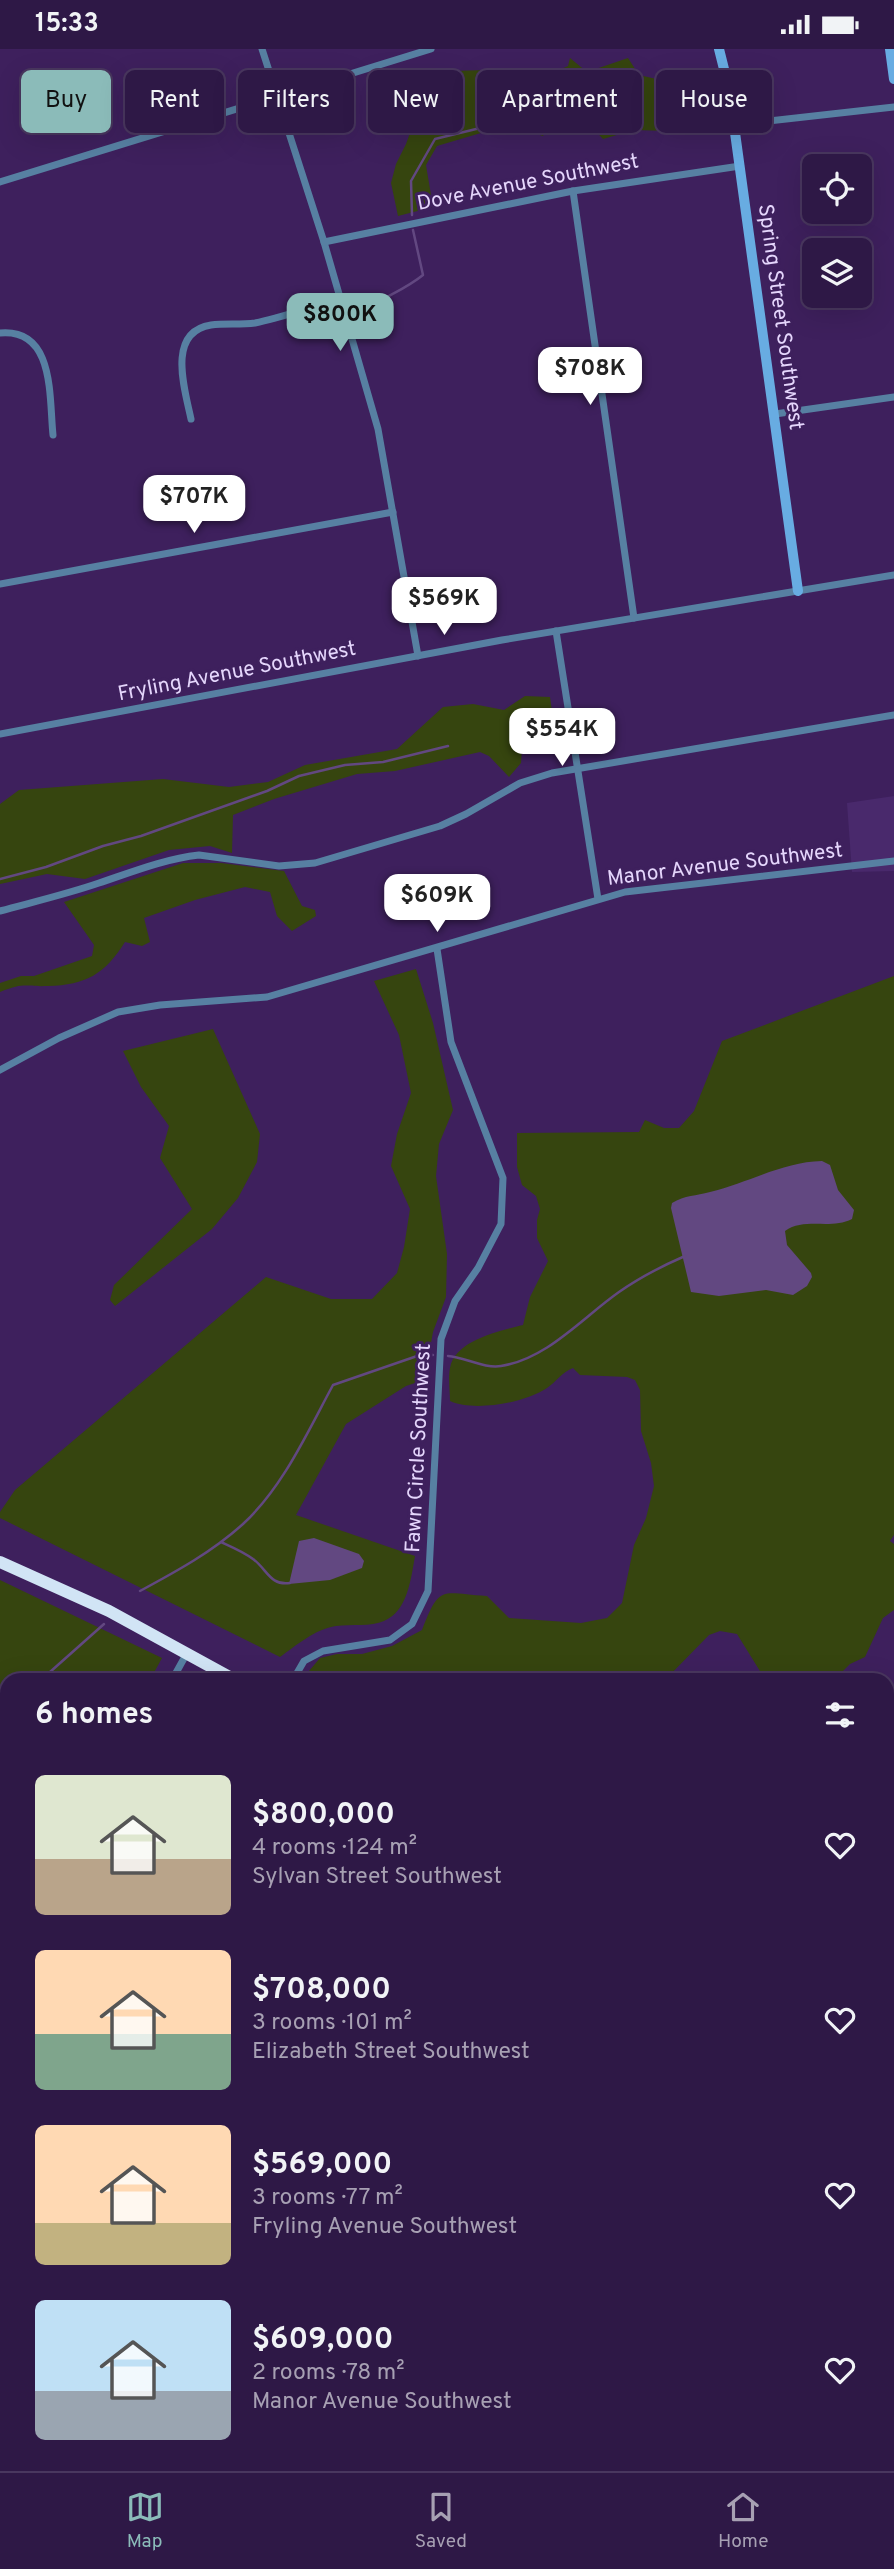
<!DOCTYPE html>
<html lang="en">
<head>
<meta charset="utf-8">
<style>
  body { margin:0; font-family:Overpass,sans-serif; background:#3a2551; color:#f1f3f6; height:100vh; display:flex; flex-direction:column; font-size:26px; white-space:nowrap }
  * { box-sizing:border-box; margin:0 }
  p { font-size:23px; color:#a7a0b3 }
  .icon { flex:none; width:38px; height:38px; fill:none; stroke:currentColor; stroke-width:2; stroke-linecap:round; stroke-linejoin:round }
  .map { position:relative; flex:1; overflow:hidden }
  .panel { position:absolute; left:0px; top:1624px; width:894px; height:798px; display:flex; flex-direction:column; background:#2e1846; border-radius:21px 21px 0 0; box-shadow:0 7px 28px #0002,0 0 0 2px #49375f }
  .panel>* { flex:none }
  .banner { position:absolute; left:21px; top:21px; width:852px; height:63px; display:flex; gap:14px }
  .fabs { position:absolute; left:802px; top:105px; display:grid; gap:14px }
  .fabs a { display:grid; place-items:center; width:70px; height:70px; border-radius:10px; background:#2e1846; box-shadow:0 7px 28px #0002,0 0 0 2px #49375f; font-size:35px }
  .price { position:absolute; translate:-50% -60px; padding:0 16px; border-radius:14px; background:#fff; color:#222; font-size:23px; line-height:46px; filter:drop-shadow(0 2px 4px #0008) }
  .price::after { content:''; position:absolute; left:50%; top:42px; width:21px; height:16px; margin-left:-10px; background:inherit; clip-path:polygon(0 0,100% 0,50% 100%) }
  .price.active { background:#8bbbb9; color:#111 }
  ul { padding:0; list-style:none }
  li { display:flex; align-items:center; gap:21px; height:175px; padding:0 35px }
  li span { display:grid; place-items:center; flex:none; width:196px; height:140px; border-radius:10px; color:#555 }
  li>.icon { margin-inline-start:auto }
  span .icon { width:84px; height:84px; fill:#fffc; stroke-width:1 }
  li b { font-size:30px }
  h2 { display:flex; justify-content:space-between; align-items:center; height:84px; padding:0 35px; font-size:30px }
  .chip { padding:0 24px; border-radius:10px; background:#2e1846; box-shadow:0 7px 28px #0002,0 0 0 2px #49375f; font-size:24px; line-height:63px }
  .chip.active { background:#8bbbb9; color:#111 }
  .status { display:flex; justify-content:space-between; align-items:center; height:49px; padding:0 35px; background:#2e1846; direction:ltr }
  .status svg { height:19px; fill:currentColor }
  .dock { display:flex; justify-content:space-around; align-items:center; height:98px; border-top:2px solid #49375f; background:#2e1846; font-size:19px; color:#a7a0b3 }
  .dock a { display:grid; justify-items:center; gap:4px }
  .dock .active { color:#8bbbb9 }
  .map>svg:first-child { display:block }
  .built { fill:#49296c }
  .green { fill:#36450f }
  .water { fill:#624881 }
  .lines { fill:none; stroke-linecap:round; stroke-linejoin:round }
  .stream { stroke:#624881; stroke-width:2.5 }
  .street { stroke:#5780a2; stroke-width:7 }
  .secondary { stroke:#68ace2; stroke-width:10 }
  .highway { stroke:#d1e4f5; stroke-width:12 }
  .labels { text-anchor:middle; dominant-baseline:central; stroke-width:6; stroke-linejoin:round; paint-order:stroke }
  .street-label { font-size:21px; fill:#e5d6fc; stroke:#3e205d }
</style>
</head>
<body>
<div class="status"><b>15:33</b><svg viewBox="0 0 49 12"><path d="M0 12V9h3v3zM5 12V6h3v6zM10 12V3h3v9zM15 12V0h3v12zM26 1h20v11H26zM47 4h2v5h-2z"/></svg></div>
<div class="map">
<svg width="894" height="2422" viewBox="0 0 894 2422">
  <rect width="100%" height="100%" fill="#3e205d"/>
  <!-- built -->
  <g class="built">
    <polygon points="894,747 894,822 852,823 847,754"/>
    <polygon points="0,2254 7,2269 7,2415 59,2415 57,2422 0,2422"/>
  </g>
  <!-- green -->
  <g class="green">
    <polygon points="570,9 587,23 628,9 639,26 665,32 687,76 670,82 634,81 603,90 585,71 556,66 543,87 515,78 501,78 437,97 426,116 433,158 398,167 391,134 396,115 406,95 422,51 440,47 453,22 486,21 500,27 543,28 568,17"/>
    <polygon points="525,647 550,648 553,669 523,686 521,714 509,728 489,707 480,703 395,722 357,725 274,750 233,766 232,804 210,797 169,801 85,830 47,825 0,835 0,755 19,741 163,730 229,738 268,733 305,716 397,700 443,658 473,655 504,661"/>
    <path d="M183 814H221L284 822 302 857 315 861 316 867 292 882 277 867 270 843 245 838 195 851 144 869 150 893 142 897 125 893C105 925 86 936 48 937 23 938 26 933 0 943V934L21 927H34L92 907 94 896 64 853Z"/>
    <path d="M416 920 433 974 453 1061 439 1095 436 1127 447 1205 446 1248 433 1283 424 1331 406 1337 346 1375 296 1466 415 1507C411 1529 408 1562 384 1572 371 1578 351 1575 336 1577 315 1580 297 1596 280 1608L0 1469V1463L15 1441 266 1228 331 1250H372L397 1224 404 1198 410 1160 391 1117 397 1085 411 1044 399 986 374 932Z"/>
    <path d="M894 927V1486L890 1492 894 1495V1561L883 1569 865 1608 850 1615 834 1631H761L763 1627 737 1585 720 1582 709 1586 665 1631 303 1629 320 1609 337 1605H362L392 1597 422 1581C440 1535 440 1544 487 1547L509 1569 581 1574 607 1569 622 1554 634 1496 646 1469 654 1437 651 1414 641 1382 640 1341 635 1331 627 1328 580 1326 573 1319C562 1323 556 1333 547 1339 525 1354 474 1363 450 1352 450 1342 448 1329 450 1319 455 1291 500 1282 523 1276L530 1248 548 1212 537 1189V1171L540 1160 536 1147 522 1136 517 1118V1084L639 1083 645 1071 664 1079H679L694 1062 722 992Z"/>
    <polygon points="213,980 260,1085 257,1113 238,1149 212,1180 115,1257 110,1251 114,1236 192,1160 160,1109 169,1077 141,1038 123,1002"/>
    <polygon points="0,1531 162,1609 150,1631 7,1631 7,1732 0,1736"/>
    <polygon points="887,2075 894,2080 894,2422 612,2422 599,2415 887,2415"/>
    <polygon points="0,2120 7,2124 7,2269 0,2254"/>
    <polygon points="59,2415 154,2415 158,2422 57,2422"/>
    <polygon points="195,2415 534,2415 547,2422 188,2422"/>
  </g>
  <!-- water -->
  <g class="water">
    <path d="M822 1112 830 1116 838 1141 854 1161 852 1170C831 1181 805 1168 785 1182L787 1196 811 1224 812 1228 807 1237 793 1246 766 1241 719 1247 691 1243 671 1159 672 1154C685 1146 696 1147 710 1143 748 1134 782 1113 822 1112Z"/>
    <polygon points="314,1489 359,1505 364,1512 362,1519 330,1531 289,1535 299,1492"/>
  </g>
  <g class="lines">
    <!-- stream -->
    <g class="stream">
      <polyline points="412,166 411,132 435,90 509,72 559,34"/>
      <path d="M367 260C386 247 406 240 423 226L413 181"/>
      <polyline points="0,830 46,818 103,797 141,787 267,742 299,727 345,716 383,713 448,697"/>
      <path d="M448 1307C464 1308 485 1320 501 1317 547 1310 582 1269 619 1243 639 1229 662 1217 685 1207"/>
      <path d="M221 1493C232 1498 244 1503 253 1510 267 1520 270 1537 290 1534"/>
      <path d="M140 1542C177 1522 212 1503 243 1475 283 1438 307 1384 333 1336L420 1306H433"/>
      <polyline points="41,1631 104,1575"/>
      <polyline points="0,1668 7,1662"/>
      <polyline points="257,2422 261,2415"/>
    </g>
    <!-- street -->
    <g class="street">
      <polyline points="262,0 324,193 378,380 418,607"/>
      <polyline points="734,76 894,58"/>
      <polyline points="0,133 431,0"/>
      <polyline points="573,142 634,569"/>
      <polyline points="324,193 573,142 740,117"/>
      <path d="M0 284C55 279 49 348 53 386"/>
      <polyline points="775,365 894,348"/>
      <path d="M191 370C185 341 166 283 211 276 225 274 240 276 255 274 283 268 311 258 339 251"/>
      <polyline points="0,535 393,463"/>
      <polyline points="556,582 598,850"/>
      <polyline points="0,685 502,591 894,526"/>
      <path d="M0 862C33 853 67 845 99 834 132 823 164 810 199 806L279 817 315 814 440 777 466 765 520 734 552 724 894 666"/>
      <polyline points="0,1021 59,989 118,963 160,956 267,948 625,843 894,812"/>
      <polyline points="172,1631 187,1604"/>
      <polyline points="293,1631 304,1612 323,1602 390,1591 412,1575 428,1542 441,1290 455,1252 478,1219 501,1175 503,1129 451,993 437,900"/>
      <polyline points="887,1658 894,1653"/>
      <polyline points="0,1755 7,1751"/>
      <polyline points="887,1819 894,1818"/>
    </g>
    <!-- secondary -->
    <g class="secondary">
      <polyline points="719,0 729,40 798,542"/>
      <polyline points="890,0 894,30"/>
    </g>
    <!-- highway -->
    <g class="highway">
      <polyline points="0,1513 109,1562 235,1631"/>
      <polyline points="887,2062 894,2067"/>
    </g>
  </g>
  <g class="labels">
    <!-- street labels -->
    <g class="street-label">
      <text transform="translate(528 134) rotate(-11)">Dove Avenue Southwest</text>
      <text transform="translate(780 268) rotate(82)">Spring Street Southwest</text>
      <text transform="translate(237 623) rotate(-11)">Fryling Avenue Southwest</text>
      <text transform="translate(725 816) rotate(-7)">Manor Avenue Southwest</text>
      <text transform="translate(419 1399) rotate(-87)">Fawn Circle Southwest</text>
    </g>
  </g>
</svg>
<div class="fabs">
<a><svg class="icon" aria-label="locate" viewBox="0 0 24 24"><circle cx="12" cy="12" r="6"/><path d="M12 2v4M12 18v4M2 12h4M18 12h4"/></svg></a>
<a><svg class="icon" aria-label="layers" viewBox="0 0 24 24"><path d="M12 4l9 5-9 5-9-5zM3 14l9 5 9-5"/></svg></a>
</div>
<b class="price active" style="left:340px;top:304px">$800K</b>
<b class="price" style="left:590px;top:358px">$708K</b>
<b class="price" style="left:194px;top:486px">$707K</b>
<b class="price" style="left:444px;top:588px">$569K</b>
<b class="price" style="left:562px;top:719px">$554K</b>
<b class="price" style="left:437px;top:885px">$609K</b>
<div class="banner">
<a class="chip active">Buy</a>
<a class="chip">Rent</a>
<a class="chip">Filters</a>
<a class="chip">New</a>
<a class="chip">Apartment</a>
<a class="chip">House</a>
</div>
<section class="panel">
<h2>6 homes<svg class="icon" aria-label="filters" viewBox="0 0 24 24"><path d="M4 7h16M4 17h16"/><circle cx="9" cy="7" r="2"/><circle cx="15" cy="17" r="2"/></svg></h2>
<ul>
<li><span style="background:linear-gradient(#dfe7d0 60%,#b9a48a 0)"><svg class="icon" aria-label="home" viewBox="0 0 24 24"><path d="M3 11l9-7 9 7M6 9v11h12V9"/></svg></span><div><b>$800,000</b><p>4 rooms · 124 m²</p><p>Sylvan Street Southwest</p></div><svg class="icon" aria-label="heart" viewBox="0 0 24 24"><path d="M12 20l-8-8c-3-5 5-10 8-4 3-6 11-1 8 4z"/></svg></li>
<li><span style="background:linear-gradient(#ffd9b3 60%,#7fa58c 0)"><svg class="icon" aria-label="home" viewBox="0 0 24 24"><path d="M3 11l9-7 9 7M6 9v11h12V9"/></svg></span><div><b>$708,000</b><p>3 rooms · 101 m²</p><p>Elizabeth Street Southwest</p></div><svg class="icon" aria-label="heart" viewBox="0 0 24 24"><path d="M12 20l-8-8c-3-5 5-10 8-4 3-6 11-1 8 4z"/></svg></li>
<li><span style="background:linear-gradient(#ffd9b3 70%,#c2b280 0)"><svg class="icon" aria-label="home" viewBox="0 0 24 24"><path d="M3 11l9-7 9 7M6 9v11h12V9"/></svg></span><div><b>$569,000</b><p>3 rooms · 77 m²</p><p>Fryling Avenue Southwest</p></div><svg class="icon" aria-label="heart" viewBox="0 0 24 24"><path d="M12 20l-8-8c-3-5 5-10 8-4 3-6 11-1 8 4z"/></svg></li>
<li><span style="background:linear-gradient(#bfe0f5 65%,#9aa5b1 0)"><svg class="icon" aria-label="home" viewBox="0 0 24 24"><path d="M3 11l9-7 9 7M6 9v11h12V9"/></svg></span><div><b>$609,000</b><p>2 rooms · 78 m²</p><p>Manor Avenue Southwest</p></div><svg class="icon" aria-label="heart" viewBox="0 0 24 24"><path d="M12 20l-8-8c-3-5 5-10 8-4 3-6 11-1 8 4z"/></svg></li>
</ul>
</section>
</div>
<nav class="dock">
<a class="active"><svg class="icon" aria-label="map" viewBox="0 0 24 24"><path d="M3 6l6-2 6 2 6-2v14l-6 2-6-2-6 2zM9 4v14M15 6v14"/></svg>Map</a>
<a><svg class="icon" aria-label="saved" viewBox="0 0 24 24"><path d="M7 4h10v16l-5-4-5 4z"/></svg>Saved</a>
<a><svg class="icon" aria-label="home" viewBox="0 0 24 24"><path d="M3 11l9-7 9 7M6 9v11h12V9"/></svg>Home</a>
</nav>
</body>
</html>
